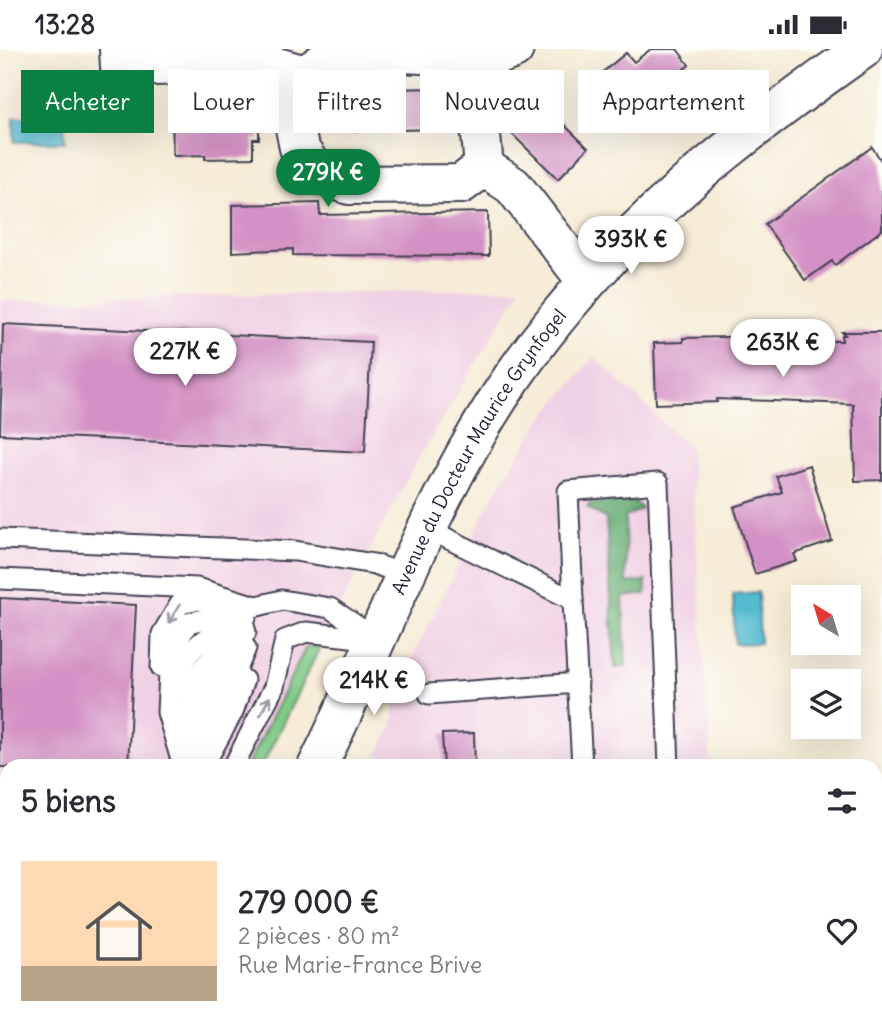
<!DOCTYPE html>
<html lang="fr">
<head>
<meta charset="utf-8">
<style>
  body { margin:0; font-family:Delius,sans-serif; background:#f7f7f7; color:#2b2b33; height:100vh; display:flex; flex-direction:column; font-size:26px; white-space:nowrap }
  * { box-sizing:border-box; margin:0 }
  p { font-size:23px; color:#7c7c81 }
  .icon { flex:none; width:38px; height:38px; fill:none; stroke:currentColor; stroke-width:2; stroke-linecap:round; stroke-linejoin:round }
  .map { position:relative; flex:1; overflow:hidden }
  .side { position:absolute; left:0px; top:710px; width:882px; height:275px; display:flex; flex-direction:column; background:#fff; border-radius:21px 21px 0 0; box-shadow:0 7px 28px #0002 }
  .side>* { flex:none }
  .guide { position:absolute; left:21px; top:21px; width:840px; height:63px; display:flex; gap:14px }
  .needle { width:46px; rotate:322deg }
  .buttons { position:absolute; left:791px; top:536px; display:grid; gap:14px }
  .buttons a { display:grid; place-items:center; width:70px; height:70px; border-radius:0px; background:#fff; box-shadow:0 7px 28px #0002; font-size:35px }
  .price { position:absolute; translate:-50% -60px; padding:0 16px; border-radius:24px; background:#fff; color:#222; font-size:23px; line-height:46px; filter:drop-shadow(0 2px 4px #0008) }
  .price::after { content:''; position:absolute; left:50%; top:42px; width:21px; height:16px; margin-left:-10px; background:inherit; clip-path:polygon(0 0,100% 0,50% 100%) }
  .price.active { background:#0b8043; color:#fff }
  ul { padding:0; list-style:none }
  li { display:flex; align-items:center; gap:21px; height:175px; padding:0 21px }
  li span { display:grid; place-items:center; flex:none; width:196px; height:140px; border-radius:0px; color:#555 }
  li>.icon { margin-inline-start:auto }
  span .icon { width:84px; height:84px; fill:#fffc; stroke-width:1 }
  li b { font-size:30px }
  h2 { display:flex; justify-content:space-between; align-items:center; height:84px; padding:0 21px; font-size:30px }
  .pill { padding:0 24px; border-radius:0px; background:#fff; box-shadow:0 7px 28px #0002; font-size:24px; line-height:63px }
  .pill.active { background:#0b8043; color:#fff }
  .status { display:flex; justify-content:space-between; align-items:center; height:49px; padding:0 35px; background:#fff; direction:ltr }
  .status svg { height:19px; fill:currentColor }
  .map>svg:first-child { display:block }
  .built { fill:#f0d0e4 }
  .green { fill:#81ca87; stroke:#527661; stroke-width:2 }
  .forest { fill:#68ae74; stroke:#456858; stroke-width:2 }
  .water { fill:#53bbd0; stroke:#3a6e86; stroke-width:2 }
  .building { fill:#d491c5 }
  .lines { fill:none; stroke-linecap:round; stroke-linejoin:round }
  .lane-casing { stroke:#424052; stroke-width:23 }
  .street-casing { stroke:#424052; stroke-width:42 }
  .secondary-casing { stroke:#424052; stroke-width:42 }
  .lane { stroke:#fff; stroke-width:19 }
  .street { stroke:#fff; stroke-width:38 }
  .secondary { stroke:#fff; stroke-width:38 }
  .oneway { stroke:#9c9ca7 }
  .labels { text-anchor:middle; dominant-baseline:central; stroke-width:6; stroke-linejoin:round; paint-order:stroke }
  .street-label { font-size:19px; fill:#22223b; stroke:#fdfcf7 }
</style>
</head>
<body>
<div class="status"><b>13:28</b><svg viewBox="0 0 49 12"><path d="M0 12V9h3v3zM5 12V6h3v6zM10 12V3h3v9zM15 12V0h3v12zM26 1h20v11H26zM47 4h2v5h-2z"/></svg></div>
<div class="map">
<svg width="882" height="984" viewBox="0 0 882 984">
  <rect width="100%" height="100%" fill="#fdfcf7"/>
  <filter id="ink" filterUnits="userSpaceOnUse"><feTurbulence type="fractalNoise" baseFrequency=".0143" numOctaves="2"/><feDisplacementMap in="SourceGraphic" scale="14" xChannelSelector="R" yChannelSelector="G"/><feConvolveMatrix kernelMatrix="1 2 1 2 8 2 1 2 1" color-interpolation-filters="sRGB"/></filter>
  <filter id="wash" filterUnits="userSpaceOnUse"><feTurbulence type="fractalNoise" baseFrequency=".00686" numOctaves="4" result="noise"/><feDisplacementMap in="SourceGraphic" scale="28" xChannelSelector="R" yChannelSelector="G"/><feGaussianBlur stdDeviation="1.57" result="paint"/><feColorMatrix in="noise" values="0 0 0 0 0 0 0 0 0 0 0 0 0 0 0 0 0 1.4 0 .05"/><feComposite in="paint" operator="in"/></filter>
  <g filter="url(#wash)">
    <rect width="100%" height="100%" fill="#f6ecd7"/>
    <!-- built -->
    <g class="built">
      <polygon points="521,239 416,414 255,717 7,718 7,934 0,940 0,252"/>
      <polygon points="594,308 690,399 711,717 371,718 392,678 397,639 492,449 540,372"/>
      <polygon points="331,978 728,978 728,984 332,984"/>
    </g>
    <!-- green -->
    <g class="green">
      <polygon points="306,598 320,598 262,717 247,717"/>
      <polygon points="7,870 7,960 0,967 0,876"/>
      <polygon points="111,978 157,978 177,984 99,984"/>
    </g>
    <!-- forest -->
    <polygon class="forest" points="633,452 642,460 625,468 626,534 646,532 646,545 623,548 626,617 615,619 606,470 587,458 591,454"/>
    <!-- water -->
    <g class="water">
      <polygon points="64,67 65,93 14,93 14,68"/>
      <polygon points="758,543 760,594 735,595 733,545"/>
    </g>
    <g id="blocks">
      <!-- building -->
      <g class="building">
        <polygon points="651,0 677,0 689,16 629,65 598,27 626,4 634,13"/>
        <polygon points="388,26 389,40 441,39 441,80 352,82 351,28"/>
        <polygon points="540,52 588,99 558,130 510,83"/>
        <polygon points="259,60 259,90 253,90 253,109 205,110 205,106 173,107 172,61"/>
        <polygon points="872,98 882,113 882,181 835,216 832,212 805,231 765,175"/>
        <polygon points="319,154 320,166 488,163 489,207 293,206 293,200 232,203 232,156"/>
        <polygon points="3,275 371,293 365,403 0,385"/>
        <polygon points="842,283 882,283 882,431 855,432 853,355 717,350 717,353 656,355 654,294 683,293 683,289 728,288 785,287 785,292 842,292 842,286 845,286"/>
        <polygon points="809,416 832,492 794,505 797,512 755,525 734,458 782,443 776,427"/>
        <polygon points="0,549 136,556 128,718 0,718"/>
        <polygon points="474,684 475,718 444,718 442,685"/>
      </g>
    </g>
  </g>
  <g filter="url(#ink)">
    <use href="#blocks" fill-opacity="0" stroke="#424052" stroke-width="2"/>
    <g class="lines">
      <!-- lane casing -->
      <g class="lane-casing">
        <g id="lane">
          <polyline points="428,480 573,551 582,718"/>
          <polyline points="0,490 295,502 374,515 407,526"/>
          <polyline points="0,530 197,539 256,557"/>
          <polyline points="573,551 568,442 658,434 669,718"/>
          <polyline points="161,618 162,585 180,555 199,551 214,553"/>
          <path d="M177 640C181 596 212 584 247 566"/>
          <polyline points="429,645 578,634"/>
          <polyline points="191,681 194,664 246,583"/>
          <path d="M184 696C177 636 206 613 245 574"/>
          <polyline points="183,718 167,663 170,605 188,574 282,551 330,559 378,591"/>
          <path d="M194 718C202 675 231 639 246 599"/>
          <polyline points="203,718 233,663 244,631"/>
          <polyline points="233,718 274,638 285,591 306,583 377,591"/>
          <polyline points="0,749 7,750"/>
          <polyline points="0,847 7,847"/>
          <polyline points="596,978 596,984"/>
          <polyline points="680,978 681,984"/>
        </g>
      </g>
      <!-- street casing -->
      <g class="street-casing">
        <g id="street">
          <polyline points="119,0 120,18 263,14 305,26 332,7 398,4 445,6 464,20 514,0"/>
          <polyline points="464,20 477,44 484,118 513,137 586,231"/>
          <polyline points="305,26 290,54 299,99 316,124 349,136 461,135 484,118"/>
        </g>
      </g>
      <!-- secondary casing -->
      <g class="secondary-casing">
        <g id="secondary">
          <path id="s1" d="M317 718C382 588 431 446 514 326 610 187 726 96 863 0"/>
          <polyline points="222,978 227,984"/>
          <polyline points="42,984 47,978"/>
        </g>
      </g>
      <!-- lane -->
      <use href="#lane" class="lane"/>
      <!-- street -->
      <use href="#street" class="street"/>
      <!-- secondary -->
      <use href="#secondary" class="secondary"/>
    </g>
    <!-- one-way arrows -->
    <defs><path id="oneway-shaft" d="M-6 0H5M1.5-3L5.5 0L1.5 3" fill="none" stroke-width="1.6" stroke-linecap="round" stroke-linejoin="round" transform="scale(1.75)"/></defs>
    <g class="oneway">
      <use href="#oneway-shaft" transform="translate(174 565) rotate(122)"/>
      <use href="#oneway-shaft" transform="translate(265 657) rotate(-62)"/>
    </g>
  </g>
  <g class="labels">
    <!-- street labels -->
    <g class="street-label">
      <text stroke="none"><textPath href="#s1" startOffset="355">Avenue du Docteur Maurice Grynfogel</textPath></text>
    </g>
  </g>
</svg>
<div class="buttons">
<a><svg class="needle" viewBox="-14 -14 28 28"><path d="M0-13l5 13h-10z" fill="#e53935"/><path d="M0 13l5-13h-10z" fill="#7c7c81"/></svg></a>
<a><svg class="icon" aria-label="layers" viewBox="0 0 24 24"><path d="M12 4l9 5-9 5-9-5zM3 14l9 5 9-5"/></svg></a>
</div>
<b class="price active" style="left:328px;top:160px">279K €</b>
<b class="price" style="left:631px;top:227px">393K €</b>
<b class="price" style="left:783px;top:330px">263K €</b>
<b class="price" style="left:185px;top:339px">227K €</b>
<b class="price" style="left:374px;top:668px">214K €</b>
<div class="guide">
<a class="pill active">Acheter</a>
<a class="pill">Louer</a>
<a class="pill">Filtres</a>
<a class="pill">Nouveau</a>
<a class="pill">Appartement</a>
</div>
<section class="side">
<h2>5 biens<svg class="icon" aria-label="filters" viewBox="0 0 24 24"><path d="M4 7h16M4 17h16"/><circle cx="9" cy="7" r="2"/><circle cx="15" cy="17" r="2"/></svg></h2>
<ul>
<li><span style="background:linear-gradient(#ffd9b3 75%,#b9a48a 0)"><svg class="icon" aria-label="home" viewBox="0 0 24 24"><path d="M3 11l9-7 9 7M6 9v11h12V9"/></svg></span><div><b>279 000 €</b><p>2 pièces · 80 m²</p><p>Rue Marie-France Brive</p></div><svg class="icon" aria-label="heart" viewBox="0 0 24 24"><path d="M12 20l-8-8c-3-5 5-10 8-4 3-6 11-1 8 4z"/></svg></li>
</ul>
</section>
</div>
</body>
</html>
